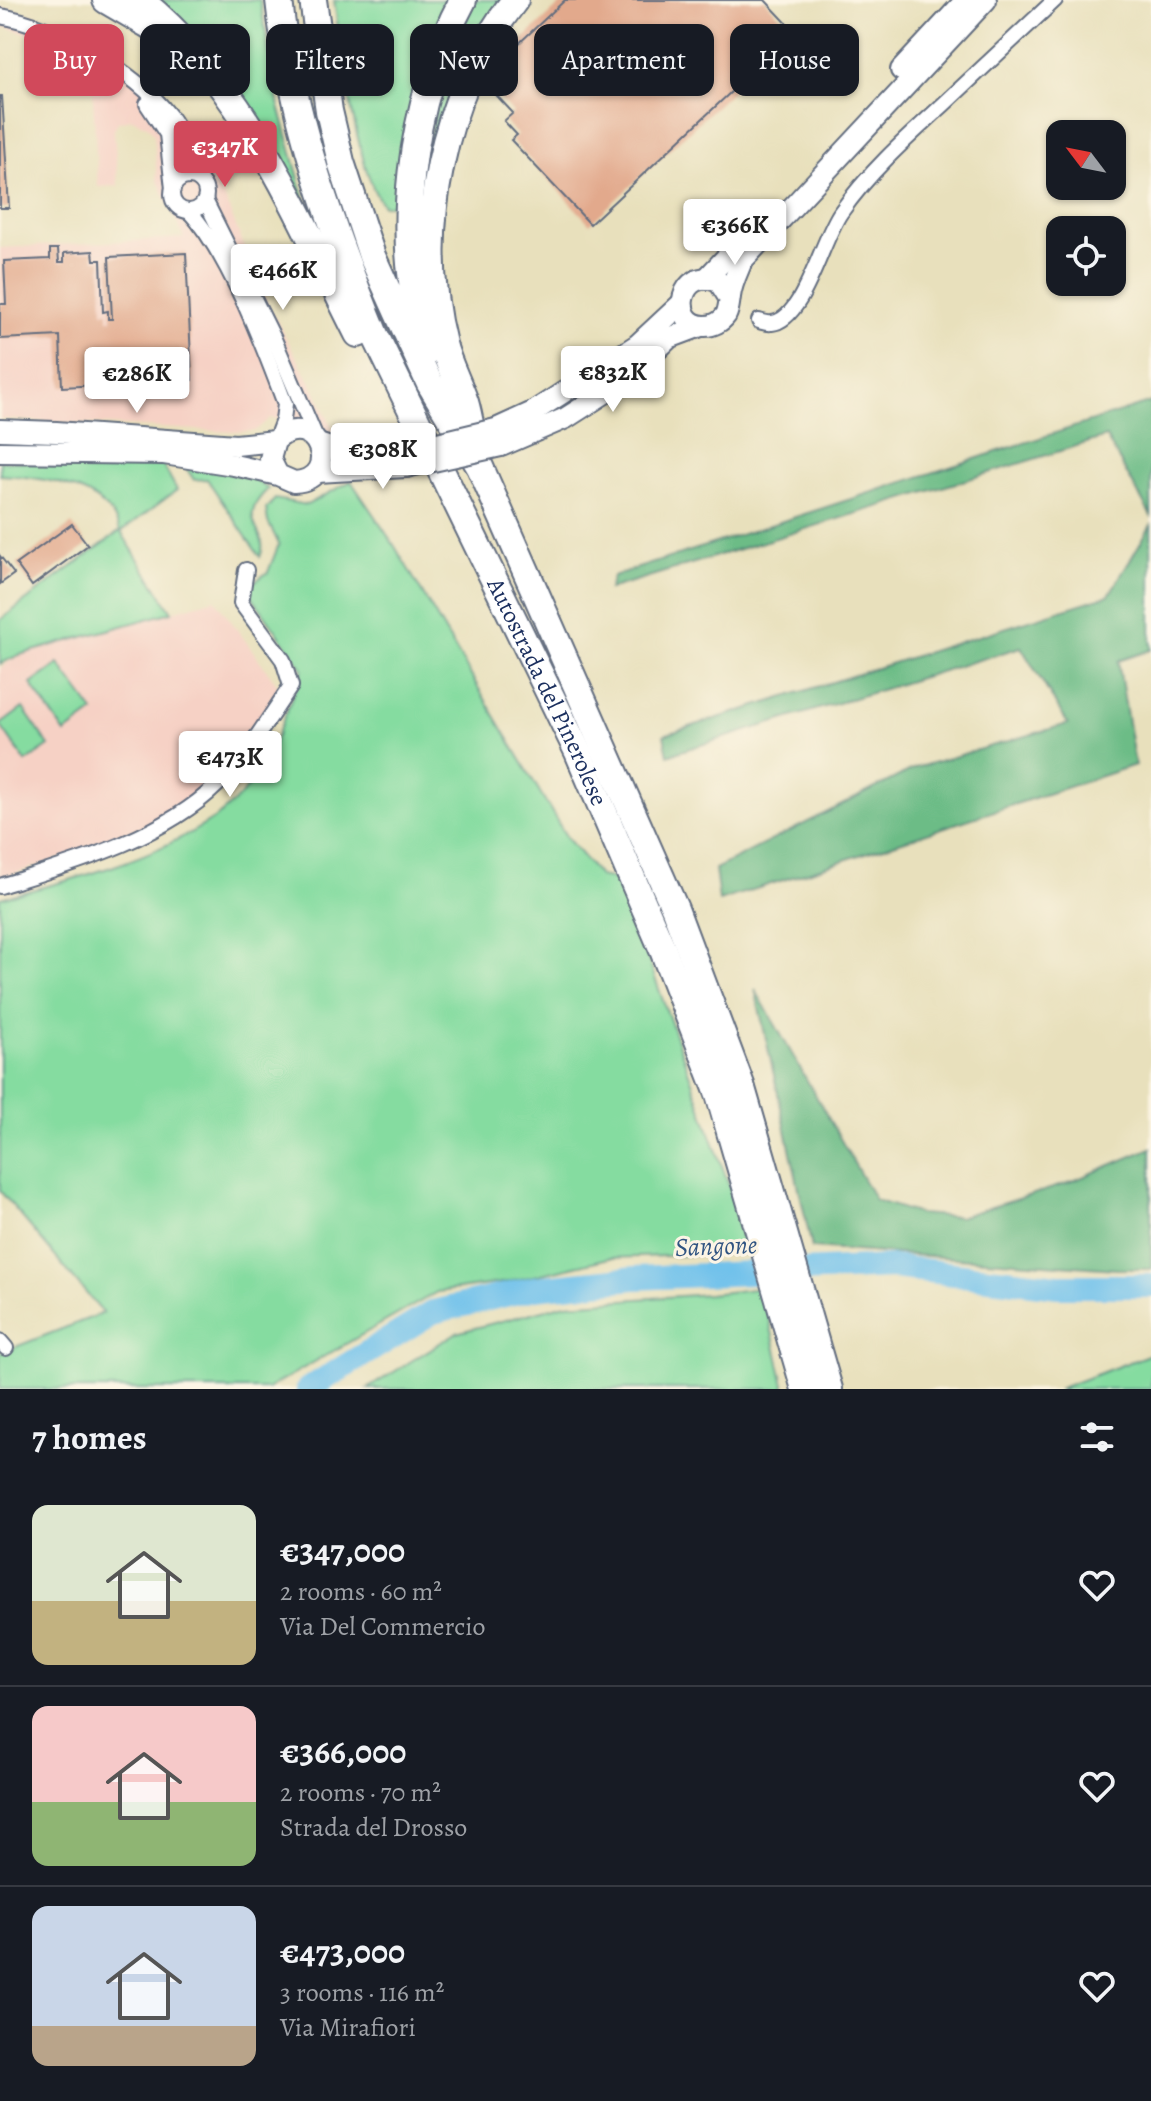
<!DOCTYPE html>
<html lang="en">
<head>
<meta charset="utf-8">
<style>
  body { margin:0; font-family:Alegreya,serif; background:#242831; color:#f1f3f6; height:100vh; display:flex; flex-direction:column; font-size:30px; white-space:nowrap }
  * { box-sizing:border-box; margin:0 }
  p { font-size:26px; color:#9ea1a6 }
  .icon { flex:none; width:44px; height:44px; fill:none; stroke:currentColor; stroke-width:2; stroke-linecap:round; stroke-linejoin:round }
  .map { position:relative; height:1389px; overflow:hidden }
  .sheet { display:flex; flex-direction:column; background:#171b24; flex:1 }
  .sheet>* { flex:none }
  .guide { position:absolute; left:24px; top:24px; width:1104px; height:72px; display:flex; gap:16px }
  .needle { width:52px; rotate:302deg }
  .buttons { position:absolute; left:1046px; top:120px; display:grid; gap:16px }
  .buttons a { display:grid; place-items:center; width:80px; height:80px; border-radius:16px; background:#171b24; box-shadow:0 2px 6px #0004; font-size:40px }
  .price { position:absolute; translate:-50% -68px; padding:0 18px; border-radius:8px; background:#fff; color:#222; font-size:26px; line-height:52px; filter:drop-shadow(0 2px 4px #0008) }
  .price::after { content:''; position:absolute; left:50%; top:48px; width:24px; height:18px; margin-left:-12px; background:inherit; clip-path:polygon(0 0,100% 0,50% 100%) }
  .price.selected { background:#d1495b; color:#fff }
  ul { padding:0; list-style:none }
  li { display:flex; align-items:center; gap:24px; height:200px; padding:0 32px }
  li+li { border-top:2px solid #363941 }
  li span { display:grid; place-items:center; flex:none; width:224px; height:160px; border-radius:16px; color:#555 }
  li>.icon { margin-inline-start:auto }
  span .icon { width:96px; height:96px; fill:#fffc; stroke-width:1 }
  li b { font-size:34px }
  h2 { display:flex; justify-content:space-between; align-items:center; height:96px; padding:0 32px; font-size:34px }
  .chip { padding:0 28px; border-radius:16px; background:#171b24; box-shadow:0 2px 6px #0004; font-size:28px; line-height:72px }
  .chip.selected { background:#d1495b; color:#fff }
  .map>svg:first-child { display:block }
  .built { fill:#f6d1c5 }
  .green { fill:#85dca0; stroke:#50867f; stroke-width:2 }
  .forest { fill:#6cbc86; stroke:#447672; stroke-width:2 }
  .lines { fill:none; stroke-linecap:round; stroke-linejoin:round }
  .river { stroke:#6fc1eb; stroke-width:24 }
  .building { fill:#e2a98c }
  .street-casing { stroke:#636d7f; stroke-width:18 }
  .secondary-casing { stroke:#636d7f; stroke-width:24 }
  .highway-casing { stroke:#636d7f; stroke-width:30 }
  .street { stroke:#fff; stroke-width:14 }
  .secondary { stroke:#fff; stroke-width:20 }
  .highway { stroke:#fff; stroke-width:26 }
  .secondary-bridge-casing { stroke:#636d7f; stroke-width:24; stroke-linecap:butt }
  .secondary-bridge { stroke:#fff; stroke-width:20 }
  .labels { text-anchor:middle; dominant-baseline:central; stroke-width:6; stroke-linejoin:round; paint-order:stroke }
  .street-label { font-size:24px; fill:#1b2f5e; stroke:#fcf5e5 }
  .water-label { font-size:26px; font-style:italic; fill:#305481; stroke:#fcf5e5 }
</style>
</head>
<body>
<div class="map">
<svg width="1151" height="1389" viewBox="0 0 1151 1389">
  <rect width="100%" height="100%" fill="#fcf5e5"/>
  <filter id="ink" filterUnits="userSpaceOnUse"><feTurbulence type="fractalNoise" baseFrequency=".0125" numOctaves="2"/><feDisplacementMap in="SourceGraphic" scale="16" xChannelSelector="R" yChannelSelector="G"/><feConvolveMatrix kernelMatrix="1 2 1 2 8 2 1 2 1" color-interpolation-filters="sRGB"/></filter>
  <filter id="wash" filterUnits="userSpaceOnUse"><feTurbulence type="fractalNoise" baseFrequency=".006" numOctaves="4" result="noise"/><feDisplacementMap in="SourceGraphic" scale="32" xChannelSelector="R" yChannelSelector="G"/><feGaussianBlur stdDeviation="1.8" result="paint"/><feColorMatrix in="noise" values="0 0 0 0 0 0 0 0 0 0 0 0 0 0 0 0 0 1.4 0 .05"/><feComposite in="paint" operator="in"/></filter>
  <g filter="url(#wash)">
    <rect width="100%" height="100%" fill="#e8e0bc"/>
    <!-- built -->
    <g class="built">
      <polygon points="0,7 45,18 95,41 155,85 177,113 195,136 220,187 268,305 317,394 336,435 299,421 270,418 255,431 233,432 0,419 0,248 184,238 157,179 154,135 149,127 132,119 118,122 114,130 118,186 98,187 92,79 97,67 46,39 0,26"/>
      <polygon points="215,599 282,691 209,785 159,821 78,853 0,878 0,668 19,655"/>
    </g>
    <!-- green -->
    <g class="green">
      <polygon points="151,0 260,0 278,103 307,208"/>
      <path d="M334 0H452L399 202 394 205H383C358 177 340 42 334 0Z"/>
      <polygon points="473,0 505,0 427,178 424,178 427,148 444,70"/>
      <path d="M0 461 163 465 177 490 121 532 172 612 19 655 0 664V620L120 531C107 485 41 477 0 475Z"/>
      <path d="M185 466 251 477 268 489C232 523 272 530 260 557L207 479 194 480Z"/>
      <path d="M351 481 394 545 567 838 599 876 620 880 753 1253 609 1258 508 1282 437 1292 267 1389H0V1353L103 1313 0 1191V898C74 880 151 860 215 818 233 806 250 785 264 769L303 669 246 588 268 572 279 544 268 522 266 509 275 499 307 505Z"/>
      <polygon points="59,664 94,712 65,733 31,684"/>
      <polygon points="23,708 49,746 26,762 0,725"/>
      <polygon points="762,1288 785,1389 367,1389 456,1333 566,1304 709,1294"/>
      <polygon points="1151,1354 1151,1389 1058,1389"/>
    </g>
    <!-- forest -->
    <g class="forest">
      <polygon points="1151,402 1151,516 1106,437 609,589 613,576"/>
      <polygon points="1151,525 1151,650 1118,661 1135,765 719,901 715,869 915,768 1068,724 1021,647 668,755 664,735 1109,595"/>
      <polygon points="755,989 875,1200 919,1214 959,1217 1066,1184 1151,1148 1151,1269 1117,1269 812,1248"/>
    </g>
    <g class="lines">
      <!-- river -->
      <polyline class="river" points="308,1389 433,1312 535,1288 635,1278 893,1267 1058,1286 1151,1286"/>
    </g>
    <g id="blocks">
      <!-- building -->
      <g class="building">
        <polygon points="565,0 765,0 795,32 590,224 511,140 517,135 504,121 513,113 481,79"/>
        <polygon points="0,96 2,96 9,208 0,208"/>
        <polygon points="50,249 58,249 59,262 64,262 64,253 78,252 93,251 94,260 101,260 103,312 108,311 108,319 112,319 109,257 186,253 192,380 62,387 60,336 0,339 0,304 6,304 4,261 50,259"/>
        <polygon points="72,524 88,545 32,586 16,564"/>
        <polygon points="0,556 14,574 0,584"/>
      </g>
    </g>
  </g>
  <g filter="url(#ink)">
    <use href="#blocks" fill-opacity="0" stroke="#636d7f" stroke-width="2"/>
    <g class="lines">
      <!-- street casing -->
      <g class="street-casing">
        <g id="street">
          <path d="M0 16C54 25 135 71 169 115 183 134 192 160 201 182"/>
          <polyline points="147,104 167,134 173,189"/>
          <circle cx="189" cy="194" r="17"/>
          <polyline points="205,200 274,339 317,440"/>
          <path d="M189 211C229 254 264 348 285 404L283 420 275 441"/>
          <path d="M759 321C763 322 767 324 772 323 804 320 822 238 841 212 869 172 907 138 943 105 980 70 1018 35 1055 0"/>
          <path d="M0 886C71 864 162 839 217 785 246 757 268 719 291 686L283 660 241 603 246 570"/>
          <polyline points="0,1341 6,1348"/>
        </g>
      </g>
      <!-- secondary casing -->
      <g class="secondary-casing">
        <g id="secondary">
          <polyline points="901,70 966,0"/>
          <polyline points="706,279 764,217"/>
          <path d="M729 298 719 282C680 264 668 325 705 326 713 326 721 322 726 315 729 309 729 303 730 297 731 285 737 273 742 261L986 0"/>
          <polyline points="496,429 533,412 637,345 682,303"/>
          <polyline points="0,430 56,432 236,445 275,441"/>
          <polyline points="318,444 337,450 397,450"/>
          <polyline points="501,446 566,418 605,393 640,366 669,338 701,326"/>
          <path d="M0 452 164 454 234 465 278 475 294 482C345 479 315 404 275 441L270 459 278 475"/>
          <polyline points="317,472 406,467"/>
        </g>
      </g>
      <!-- highway casing -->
      <g class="highway-casing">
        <g id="highway">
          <polyline points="106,0 154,28"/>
          <path d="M140 0C246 85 298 216 358 334"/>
          <path id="s1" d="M279 0C291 115 331 228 375 335L578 752 663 950 719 1094 805 1389"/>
          <polyline points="313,0 329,111 341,162 372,256 429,382 480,467 675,909 741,1085 829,1389"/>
          <path d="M429 350C389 247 411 96 463 0"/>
          <path d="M474 444C471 430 469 415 465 402 458 382 448 364 443 344 414 230 442 93 515 0"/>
        </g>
      </g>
      <!-- street -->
      <use href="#street" class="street"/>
      <!-- secondary -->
      <use href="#secondary" class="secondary"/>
      <!-- highway -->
      <use href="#highway" class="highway"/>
      <!-- secondary-bridge casing -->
      <g class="secondary-bridge-casing">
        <g id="secondary-bridge">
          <polyline points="397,450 417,448 496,429"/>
          <polyline points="406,467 501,446"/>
        </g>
      </g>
      <!-- secondary-bridge -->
      <use href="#secondary-bridge" class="secondary-bridge"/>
    </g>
  </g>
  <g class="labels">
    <!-- street labels -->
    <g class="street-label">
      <text stroke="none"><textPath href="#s1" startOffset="746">Autostrada del Pinerolese</textPath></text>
    </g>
    <!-- water labels -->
    <g class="water-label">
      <text transform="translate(716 1246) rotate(-2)">Sangone</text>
    </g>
  </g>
</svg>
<div class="buttons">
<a><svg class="needle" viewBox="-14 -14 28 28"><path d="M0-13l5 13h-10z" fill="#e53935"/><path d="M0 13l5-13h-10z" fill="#9ea1a6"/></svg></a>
<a><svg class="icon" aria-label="locate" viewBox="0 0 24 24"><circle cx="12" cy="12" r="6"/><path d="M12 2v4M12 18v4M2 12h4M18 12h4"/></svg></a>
</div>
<b class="price selected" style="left:225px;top:189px">€347K</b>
<b class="price" style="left:735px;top:267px">€366K</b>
<b class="price" style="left:283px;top:312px">€466K</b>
<b class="price" style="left:613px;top:414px">€832K</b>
<b class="price" style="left:137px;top:415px">€286K</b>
<b class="price" style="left:383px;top:491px">€308K</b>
<b class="price" style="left:230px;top:799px">€473K</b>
<div class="guide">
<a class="chip selected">Buy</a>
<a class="chip">Rent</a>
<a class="chip">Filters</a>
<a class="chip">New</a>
<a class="chip">Apartment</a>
<a class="chip">House</a>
</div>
</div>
<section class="sheet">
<h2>7 homes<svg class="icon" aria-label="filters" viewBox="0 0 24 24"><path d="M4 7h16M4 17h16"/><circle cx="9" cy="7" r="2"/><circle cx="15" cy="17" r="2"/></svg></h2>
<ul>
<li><span style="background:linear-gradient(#dfe7d0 60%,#c2b280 0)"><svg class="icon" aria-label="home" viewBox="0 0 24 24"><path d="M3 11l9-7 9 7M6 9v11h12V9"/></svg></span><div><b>€347,000</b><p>2 rooms · 60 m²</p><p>Via Del Commercio</p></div><svg class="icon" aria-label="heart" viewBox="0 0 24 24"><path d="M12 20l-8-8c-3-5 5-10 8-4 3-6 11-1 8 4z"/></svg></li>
<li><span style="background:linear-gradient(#f6c9c9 60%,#8fb573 0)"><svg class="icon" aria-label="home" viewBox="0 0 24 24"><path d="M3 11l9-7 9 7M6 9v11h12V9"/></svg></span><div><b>€366,000</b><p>2 rooms · 70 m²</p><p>Strada del Drosso</p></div><svg class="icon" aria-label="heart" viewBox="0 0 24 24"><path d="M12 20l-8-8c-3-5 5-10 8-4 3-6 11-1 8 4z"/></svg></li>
<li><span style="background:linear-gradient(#c9d6e8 75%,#b9a48a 0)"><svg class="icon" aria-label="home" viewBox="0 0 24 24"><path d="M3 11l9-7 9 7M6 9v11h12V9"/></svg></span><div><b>€473,000</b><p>3 rooms · 116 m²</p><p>Via Mirafiori</p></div><svg class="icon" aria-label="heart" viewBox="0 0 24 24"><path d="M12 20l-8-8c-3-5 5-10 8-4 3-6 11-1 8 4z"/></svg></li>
</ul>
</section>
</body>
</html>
